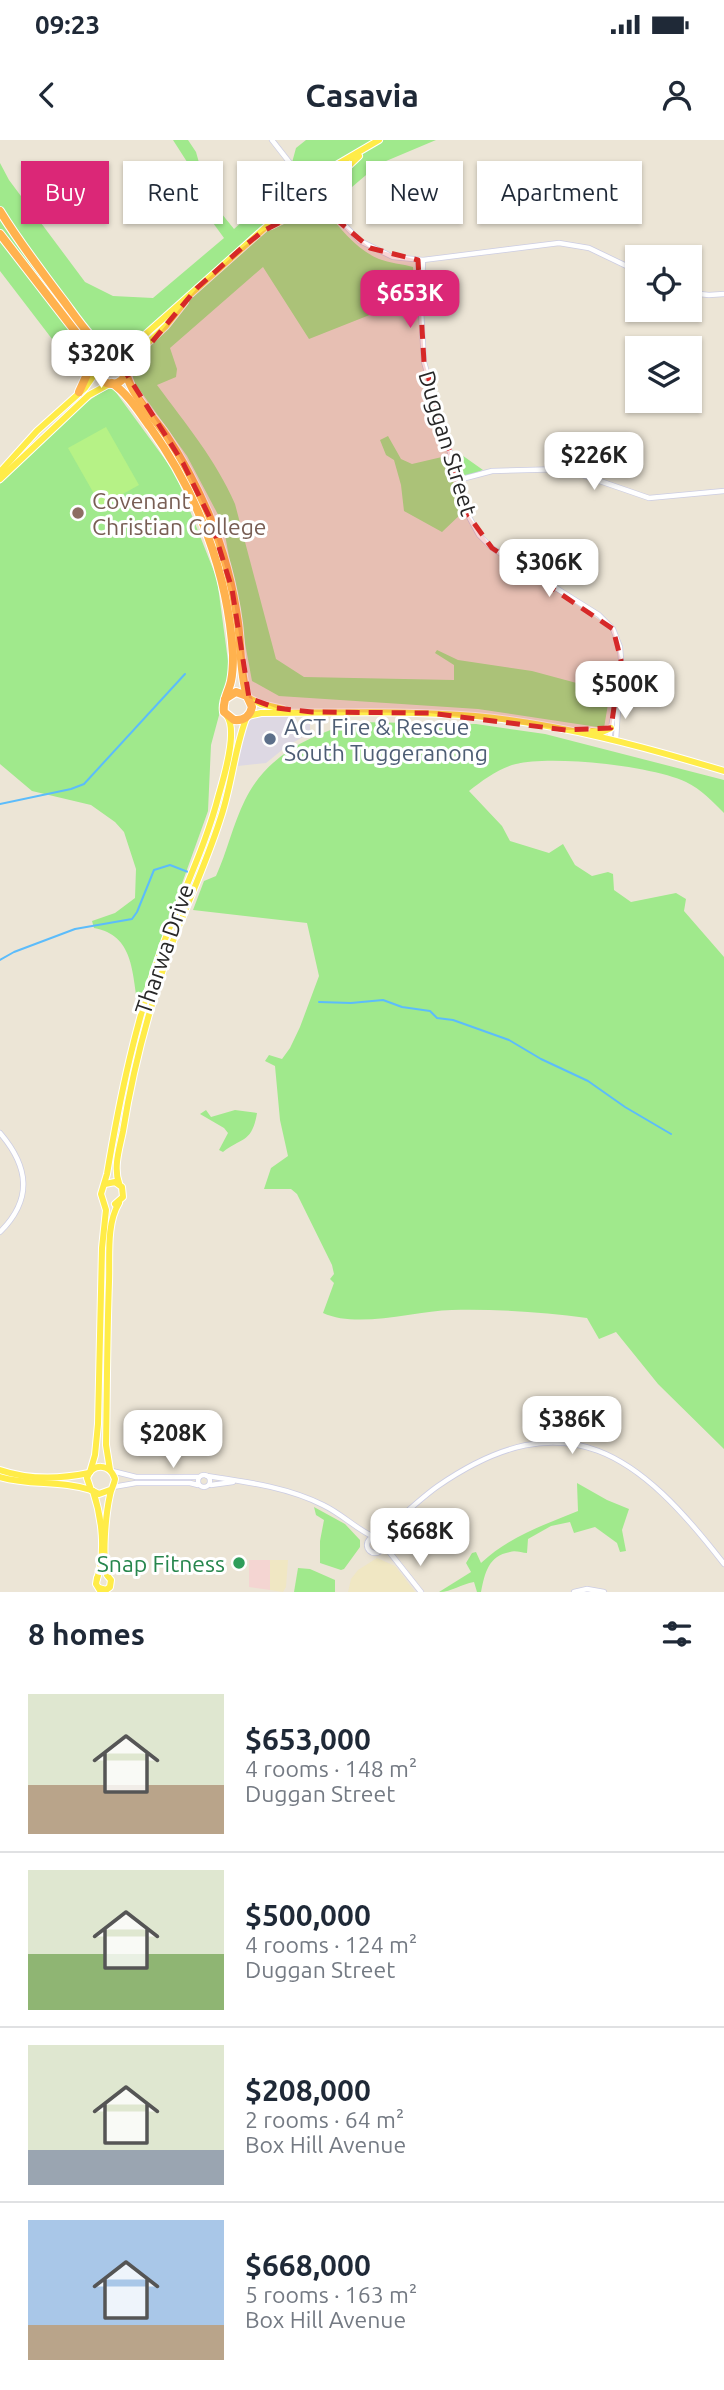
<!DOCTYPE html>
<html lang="en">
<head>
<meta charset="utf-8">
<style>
  body { margin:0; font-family:Ubuntu,sans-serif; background:#f2f2f3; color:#1f2937; height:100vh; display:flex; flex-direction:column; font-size:26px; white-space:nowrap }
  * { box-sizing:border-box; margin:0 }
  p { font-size:23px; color:#747a83 }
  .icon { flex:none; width:38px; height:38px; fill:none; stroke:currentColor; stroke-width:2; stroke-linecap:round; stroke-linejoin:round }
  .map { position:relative; height:1452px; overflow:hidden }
  .details { display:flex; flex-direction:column; background:#fff; flex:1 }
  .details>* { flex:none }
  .hud { position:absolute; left:21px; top:21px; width:682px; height:63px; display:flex; gap:14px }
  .buttons { position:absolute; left:625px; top:105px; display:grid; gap:14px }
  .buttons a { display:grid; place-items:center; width:77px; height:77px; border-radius:0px; background:#fff; box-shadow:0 2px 5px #0004; font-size:35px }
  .price { position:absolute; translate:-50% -60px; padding:0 16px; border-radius:14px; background:#fff; color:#222; font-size:23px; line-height:46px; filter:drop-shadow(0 2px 4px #0008) }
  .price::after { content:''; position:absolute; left:50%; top:42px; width:21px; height:16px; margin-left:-10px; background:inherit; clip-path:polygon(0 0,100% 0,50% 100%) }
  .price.active { background:#db2777; color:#fff }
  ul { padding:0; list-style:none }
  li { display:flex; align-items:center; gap:21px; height:175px; padding:0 28px }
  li+li { border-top:2px solid #e0e1e3 }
  li span { display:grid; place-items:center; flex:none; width:196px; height:140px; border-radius:0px; color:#555 }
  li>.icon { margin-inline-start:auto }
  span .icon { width:84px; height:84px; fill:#fffc; stroke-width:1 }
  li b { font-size:30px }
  h2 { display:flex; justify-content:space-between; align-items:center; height:84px; padding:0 28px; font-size:30px }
  .pill { padding:0 24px; border-radius:0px; background:#fff; box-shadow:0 2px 5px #0004; font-size:24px; line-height:63px }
  .pill.active { background:#db2777; color:#fff }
  .status { display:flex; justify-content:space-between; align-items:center; height:49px; padding:0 35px; background:#fff; direction:ltr }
  .status svg { height:19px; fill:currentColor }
  header { display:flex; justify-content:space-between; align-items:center; height:91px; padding:0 28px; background:#fff; font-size:32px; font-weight:600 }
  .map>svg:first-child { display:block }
  .industrial { fill:#ddd8e3 }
  .education { fill:#f0e7c3 }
  .medical { fill:#f4d5d2 }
  .green { fill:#a0e98c }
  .pitch { fill:#b6f286 }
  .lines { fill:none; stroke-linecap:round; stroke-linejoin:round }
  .stream { stroke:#5cbcfb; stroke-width:2 }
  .minor-casing { stroke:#cccde3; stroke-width:6 }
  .major-casing { stroke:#fff; stroke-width:8 }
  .highway-casing { stroke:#fff; stroke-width:10 }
  .minor { stroke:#fff; stroke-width:4.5 }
  .major { stroke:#ffec48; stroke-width:6 }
  .highway { stroke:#ffb24e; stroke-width:8 }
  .marked { fill:#d62828; fill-opacity:0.2; stroke:#d62828; stroke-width:5; stroke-dasharray:14 9; stroke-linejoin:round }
  .education-dot { fill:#8d6e63; stroke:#fff; stroke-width:2.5 }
  .service-dot { fill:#5c6f8a; stroke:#fff; stroke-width:2.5 }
  .leisure-dot { fill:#2e9e5b; stroke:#fff; stroke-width:2.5 }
  .labels { text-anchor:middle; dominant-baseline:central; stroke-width:6; stroke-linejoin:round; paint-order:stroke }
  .street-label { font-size:23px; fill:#272727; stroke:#fff }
  .education-label { font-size:23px; fill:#785e54; stroke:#fff; text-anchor:start }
  .service-label { font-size:23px; fill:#4e5e75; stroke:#fff; text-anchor:start }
  .leisure-label { font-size:23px; fill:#27864d; stroke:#fff; text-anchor:end }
</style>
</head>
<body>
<div class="status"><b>09:23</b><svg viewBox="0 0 49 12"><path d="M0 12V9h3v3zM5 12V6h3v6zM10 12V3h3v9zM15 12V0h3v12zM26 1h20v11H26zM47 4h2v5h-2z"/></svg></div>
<header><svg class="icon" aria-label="back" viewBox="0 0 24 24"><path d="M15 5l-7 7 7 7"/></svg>Casavia<svg class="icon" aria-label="person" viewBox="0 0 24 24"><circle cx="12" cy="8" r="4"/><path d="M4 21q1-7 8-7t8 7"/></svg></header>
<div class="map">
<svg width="724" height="1452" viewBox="0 0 724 1452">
  <rect width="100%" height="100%" fill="#ece5d6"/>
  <!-- industrial -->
  <polygon class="industrial" points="294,574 298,584 310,584 310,593 287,606 266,623 238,626 242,597 249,579 254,576"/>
  <!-- education -->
  <g class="education">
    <polygon points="377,1418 395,1426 415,1452 348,1452 351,1439 358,1430"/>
    <polygon points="270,1420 288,1420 286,1447 283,1452 270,1450"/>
  </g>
  <!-- medical -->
  <polygon class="medical" points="249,1420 270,1420 270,1450 249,1447"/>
  <!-- green -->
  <g class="green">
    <path d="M173 0H188L196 12 209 58 234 89 287 41 296 8 306 0H436L379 24 325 70C341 89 357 110 379 119 389 123 403 124 413 127L415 157 309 199 263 127 170 208 177 229 176 237 157 245C185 283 216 320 235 364L276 519 304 537 454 540V525L435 513 437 510 458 520 532 531 610 552 604 588 478 569 279 556 252 541 223 384 187 316 134 242 132 232 137 221 114 195 75 229 0 131V23L9 40 85 142 113 156 153 158 224 98 200 65 189 25Z"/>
    <path d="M112 247 175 333 217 439 228 521V542L211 605 208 671 138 866C132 833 134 795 94 788L92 781 115 773 135 758 136 729 124 692 115 682 91 665 32 651 0 624V344C31 315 75 263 112 247Z"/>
    <polygon points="388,296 401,319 412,324 459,313 483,330 453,341 463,372 442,392 404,371 401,345 394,320 386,315 380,300"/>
    <path d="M355 582 476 584 545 594 724 640V673C713 662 701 649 686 642 653 626 552 615 516 624 499 628 483 640 469 651L502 686 510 701 549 713 563 704 575 725 592 736 608 732 613 734 614 750 631 762 676 753 686 759 684 771 724 817V1309L658 1244 616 1192 599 1199 587 1178C542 1172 497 1169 452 1170 415 1171 358 1189 323 1173L334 1143 330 1139 334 1134 332 1125 297 1054 291 1049H264L271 1028 288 1016 280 980 275 926 265 921 269 915 282 919 290 908 300 887 319 836 307 783 193 770 204 741 216 736C227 712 233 684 245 660 267 615 310 595 355 582Z"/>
    <path d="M206 970 211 977 235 970 257 973C252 1003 242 997 223 1012L219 1010 228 993 224 988 200 974Z"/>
    <path d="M577 1343 607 1360 629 1369 622 1390 626 1411 620 1412 617 1403 595 1387 574 1393 570 1382 551 1386 528 1399 527 1413C522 1413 515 1410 510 1412 488 1416 485 1433 481 1452H477L474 1442C461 1444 452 1452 439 1452L471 1432 466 1423 472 1413 476 1412 481 1423C509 1397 543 1385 578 1371Z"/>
    <polygon points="314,1367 345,1384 360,1400 360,1407 344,1429 341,1430 320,1423 320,1401 324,1380 316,1375"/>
    <polygon points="298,1428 310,1429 335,1440 335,1452 294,1452"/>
  </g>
  <!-- pitch -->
  <polygon class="pitch" points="106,287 139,345 101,366 68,308"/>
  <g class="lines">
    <!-- stream -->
    <g class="stream">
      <polyline points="0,664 71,649 84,644 185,534"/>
      <polyline points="0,820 14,812 75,789 132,779 137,772 154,730 170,725 188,732"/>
      <polyline points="319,862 351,863 383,860 402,867 430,871 437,878 453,880 509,900 541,919 588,941 625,967 671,994"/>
    </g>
    <!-- minor casing -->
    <g class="minor-casing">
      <g id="minor">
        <polyline points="272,0 297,32 303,48"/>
        <polyline points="297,30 312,39"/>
        <polyline points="326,55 332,71"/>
        <polyline points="318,63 332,72 360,101 393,117 423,120 559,103 589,108 637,131"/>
        <polyline points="418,120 424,222 468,375 479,395 492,408 599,475 613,489 620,507 621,520 616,600"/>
        <polyline points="422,144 423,120"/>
        <polyline points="690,153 709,155 724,154"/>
        <polyline points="458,340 492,331 565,329 649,358 724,351"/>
        <polyline points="609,599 617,555"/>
        <path d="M0 993C29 1027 33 1059 0 1092"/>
        <polyline points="112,1331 136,1337 199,1337"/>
        <circle cx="204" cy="1341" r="6"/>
        <path d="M207 1336C247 1342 287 1347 323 1365 342 1374 356 1389 374 1397"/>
        <polyline points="211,1345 233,1342"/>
        <polyline points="113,1347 136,1343 190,1343 198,1345"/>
        <path d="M374 1397 381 1394C400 1379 418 1360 438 1346 567 1257 640 1315 724 1424"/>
        <circle cx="375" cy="1405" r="8"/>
        <polyline points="383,1402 394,1386"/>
        <polyline points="383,1404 421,1452"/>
        <polyline points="574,1452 587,1449 604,1452"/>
      </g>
    </g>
    <!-- major casing -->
    <g class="major-casing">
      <g id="major">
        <polyline points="314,38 379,0"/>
        <circle cx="315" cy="51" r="12"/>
        <polyline points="328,53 339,35 359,16"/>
        <polyline points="271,86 314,65"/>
        <polyline points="116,216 138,201 293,63 302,50"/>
        <polyline points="126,232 138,212 166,186 185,162"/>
        <polyline points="0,332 37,291 85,248 99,228"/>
        <polyline points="0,339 89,255 111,243"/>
        <polyline points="249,558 261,564 283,569"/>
        <path d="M248 576 261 573C333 573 404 570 475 576 560 584 642 606 724 631"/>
        <polyline points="592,591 602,592 611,588"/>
        <path d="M119 1043C113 1027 120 1007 123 991 133 929 149 868 170 809 186 766 206 724 220 680 232 646 234 609 247 576"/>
        <polyline points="105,1044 115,1042 122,1047 123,1057 115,1064"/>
        <path d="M0 1330C29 1340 60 1339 89 1333"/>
        <path d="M110 1330 106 1305C107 1251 107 1196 109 1142 110 1118 106 1084 119 1063"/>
        <path d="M90 1332 95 1315 98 1284 102 1108 106 1070 101 1054 107 1034C120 956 136 880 163 805 181 755 206 706 219 654 224 637 238 591 227 576"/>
        <path d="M0 1337C30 1346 61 1340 91 1350"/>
        <path d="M93 1351C102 1378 106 1412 97 1439"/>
        <path d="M108 1436C101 1420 106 1373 110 1355 111 1349 114 1345 115 1339 110 1323 92 1323 87 1338L91 1350 99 1354 110 1350"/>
        <polyline points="97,1438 96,1444 101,1452"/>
        <polyline points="99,1448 106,1450 110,1447 111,1440 107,1435"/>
      </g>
    </g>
    <!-- highway casing -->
    <g class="highway-casing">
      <g id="highway">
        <path d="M0 71C19 102 41 131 63 160 78 180 92 202 113 216"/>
        <polyline points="0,94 92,213 99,227"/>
        <circle cx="112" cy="230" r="14"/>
        <path d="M126 233C132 256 152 275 166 295 183 320 197 347 209 375 223 409 233 446 238 483 241 507 240 533 247 556"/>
        <path d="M112 243C128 254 139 272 150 287 198 354 228 433 233 515 233 524 233 532 231 541 229 551 222 561 224 572L234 580C244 581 250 576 252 567L247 556 236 552 225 559"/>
        <polyline points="79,252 89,230 86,212"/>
      </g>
    </g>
    <!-- minor -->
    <use href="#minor" class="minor"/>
    <!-- major -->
    <use href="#major" class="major"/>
    <!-- highway -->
    <use href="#highway" class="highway"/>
  </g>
  <!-- marked area -->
  <path class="marked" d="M317 63 370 108 418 120 424 222 468 375 492 408 613 489 621 520 611 588 566 590 429 573 312 572 276 568 249 558 232 449 210 378 183 323 126 233 197 148 243 107 263 91Z"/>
  <!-- markers -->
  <circle class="education-dot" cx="78" cy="373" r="7"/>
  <circle class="service-dot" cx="270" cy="599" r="7"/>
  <circle class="leisure-dot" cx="239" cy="1423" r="7"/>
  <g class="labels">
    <!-- street labels -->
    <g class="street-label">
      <text transform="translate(448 303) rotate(73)">Duggan Street</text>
      <text transform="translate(164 809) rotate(-71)">Tharwa Drive</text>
    </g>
    <!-- education labels -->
    <g class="education-label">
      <text x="92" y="360">Covenant<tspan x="92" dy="26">Christian College</tspan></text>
    </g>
    <!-- service labels -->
    <g class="service-label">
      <text x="284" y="586">ACT Fire &amp; Rescue<tspan x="284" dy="26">South Tuggeranong</tspan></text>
    </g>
    <!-- leisure labels -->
    <g class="leisure-label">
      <text x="225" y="1423">Snap Fitness</text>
    </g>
  </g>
</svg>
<div class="buttons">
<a><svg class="icon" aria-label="locate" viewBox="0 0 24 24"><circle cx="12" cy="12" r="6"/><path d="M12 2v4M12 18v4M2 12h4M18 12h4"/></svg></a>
<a><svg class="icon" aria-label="layers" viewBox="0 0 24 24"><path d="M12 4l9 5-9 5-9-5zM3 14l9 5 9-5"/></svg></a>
</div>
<b class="price active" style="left:410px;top:190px">$653K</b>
<b class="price" style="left:101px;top:250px">$320K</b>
<b class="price" style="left:594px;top:352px">$226K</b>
<b class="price" style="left:549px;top:459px">$306K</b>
<b class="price" style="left:625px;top:581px">$500K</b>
<b class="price" style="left:572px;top:1316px">$386K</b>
<b class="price" style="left:173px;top:1330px">$208K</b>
<b class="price" style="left:420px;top:1428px">$668K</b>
<div class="hud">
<a class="pill active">Buy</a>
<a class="pill">Rent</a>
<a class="pill">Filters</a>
<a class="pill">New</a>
<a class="pill">Apartment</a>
</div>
</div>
<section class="details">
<h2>8 homes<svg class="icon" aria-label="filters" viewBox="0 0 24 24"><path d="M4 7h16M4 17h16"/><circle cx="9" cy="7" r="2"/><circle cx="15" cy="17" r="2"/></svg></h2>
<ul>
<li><span style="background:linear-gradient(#dfe7d0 65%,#b9a48a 0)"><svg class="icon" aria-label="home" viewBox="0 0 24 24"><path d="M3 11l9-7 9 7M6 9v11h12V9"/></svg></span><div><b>$653,000</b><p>4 rooms · 148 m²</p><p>Duggan Street</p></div></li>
<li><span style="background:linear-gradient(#dfe7d0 60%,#8fb573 0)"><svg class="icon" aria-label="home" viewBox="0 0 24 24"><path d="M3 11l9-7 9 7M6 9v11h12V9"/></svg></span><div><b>$500,000</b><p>4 rooms · 124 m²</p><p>Duggan Street</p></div></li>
<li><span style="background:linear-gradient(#dfe7d0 75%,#9aa5b1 0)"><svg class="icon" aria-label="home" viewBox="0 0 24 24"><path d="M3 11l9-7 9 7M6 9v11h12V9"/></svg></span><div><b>$208,000</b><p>2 rooms · 64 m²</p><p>Box Hill Avenue</p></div></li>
<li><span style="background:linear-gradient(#a9c7e8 75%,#b9a48a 0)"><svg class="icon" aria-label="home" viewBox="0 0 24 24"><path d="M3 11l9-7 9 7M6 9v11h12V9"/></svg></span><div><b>$668,000</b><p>5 rooms · 163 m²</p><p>Box Hill Avenue</p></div></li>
</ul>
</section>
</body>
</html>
